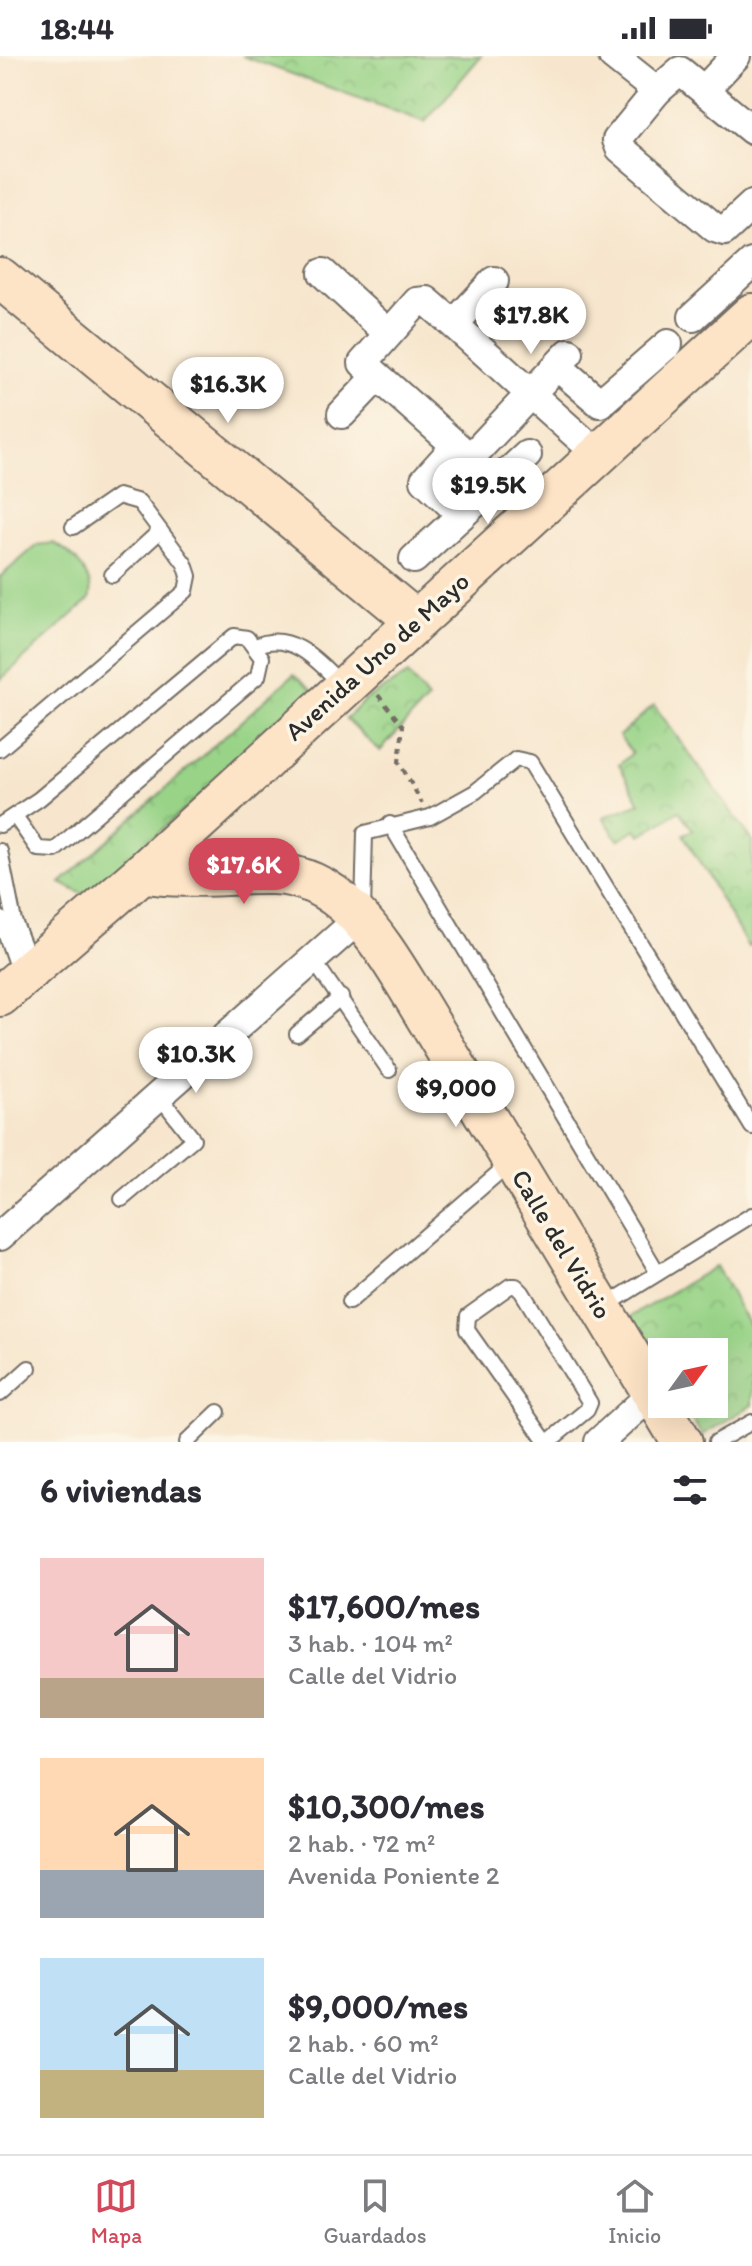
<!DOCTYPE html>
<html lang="es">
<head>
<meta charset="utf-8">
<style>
  body { margin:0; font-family:Itim,sans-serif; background:#f2f2f3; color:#2b2b33; height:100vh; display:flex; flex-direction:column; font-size:30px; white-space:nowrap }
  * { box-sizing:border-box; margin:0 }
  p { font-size:26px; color:#7c7c81 }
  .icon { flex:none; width:44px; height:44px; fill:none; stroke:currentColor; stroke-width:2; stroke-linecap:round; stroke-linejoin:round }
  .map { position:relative; height:1386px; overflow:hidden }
  .panel { display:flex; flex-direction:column; background:#fff; flex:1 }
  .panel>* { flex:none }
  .needle { width:52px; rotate:57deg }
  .tools { position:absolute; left:648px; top:1282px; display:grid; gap:16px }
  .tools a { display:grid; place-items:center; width:80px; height:80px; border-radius:0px; background:#fff; box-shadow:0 8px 32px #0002; font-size:40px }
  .price { position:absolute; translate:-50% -68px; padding:0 18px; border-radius:28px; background:#fff; color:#222; font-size:26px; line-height:52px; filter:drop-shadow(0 2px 4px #0008) }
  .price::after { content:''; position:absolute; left:50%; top:48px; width:24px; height:18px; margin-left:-12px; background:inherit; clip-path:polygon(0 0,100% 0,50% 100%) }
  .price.active { background:#d1495b; color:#fff }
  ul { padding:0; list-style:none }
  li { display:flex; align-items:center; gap:24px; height:200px; padding:0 40px }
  li span { display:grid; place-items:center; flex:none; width:224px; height:160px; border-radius:0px; color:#555 }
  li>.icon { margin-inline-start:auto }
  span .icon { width:96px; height:96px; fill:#fffc; stroke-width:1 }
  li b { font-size:34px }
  h2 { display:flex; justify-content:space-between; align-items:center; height:96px; padding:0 40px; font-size:34px }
  .status { display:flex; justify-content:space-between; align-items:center; height:56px; padding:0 40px; background:#fff; direction:ltr }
  .status svg { height:22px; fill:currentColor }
  .tabs { display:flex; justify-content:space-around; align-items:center; height:112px; border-top:2px solid #e1e1e2; background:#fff; font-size:22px; color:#7c7c81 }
  .tabs a { display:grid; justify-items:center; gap:4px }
  .tabs .active { color:#d1495b }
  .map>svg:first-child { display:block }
  .park { fill:url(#park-crowns); stroke:#627f59; stroke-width:2 }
  .pitch { fill:#98d387; stroke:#627f59; stroke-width:2 }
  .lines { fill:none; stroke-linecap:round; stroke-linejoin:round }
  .lane-casing { stroke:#726c64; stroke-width:18 }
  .street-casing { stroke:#726c64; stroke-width:32 }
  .secondary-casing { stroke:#726c64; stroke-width:44 }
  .path { stroke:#726c64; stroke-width:4; stroke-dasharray:6 6; stroke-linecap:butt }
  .lane { stroke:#fff; stroke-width:14 }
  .street { stroke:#fff; stroke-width:28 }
  .secondary { stroke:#fee4c6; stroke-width:40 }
  .labels { text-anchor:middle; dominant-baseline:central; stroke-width:7; stroke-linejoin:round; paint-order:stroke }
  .street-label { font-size:26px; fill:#2b2b2b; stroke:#fcf5e5 }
</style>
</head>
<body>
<div class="status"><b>18:44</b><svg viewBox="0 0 49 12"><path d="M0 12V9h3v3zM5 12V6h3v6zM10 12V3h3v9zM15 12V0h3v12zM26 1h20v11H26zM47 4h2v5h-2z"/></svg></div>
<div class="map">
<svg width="752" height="1386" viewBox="0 0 752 1386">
  <defs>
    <pattern id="park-crowns" width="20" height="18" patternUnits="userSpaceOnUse" patternTransform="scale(2)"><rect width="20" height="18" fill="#98d387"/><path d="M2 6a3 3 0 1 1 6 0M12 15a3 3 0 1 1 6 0" fill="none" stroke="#83b575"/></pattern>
  </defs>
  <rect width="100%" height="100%" fill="#fcf5e5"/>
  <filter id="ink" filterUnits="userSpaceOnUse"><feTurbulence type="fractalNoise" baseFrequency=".0125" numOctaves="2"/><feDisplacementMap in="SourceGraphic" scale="16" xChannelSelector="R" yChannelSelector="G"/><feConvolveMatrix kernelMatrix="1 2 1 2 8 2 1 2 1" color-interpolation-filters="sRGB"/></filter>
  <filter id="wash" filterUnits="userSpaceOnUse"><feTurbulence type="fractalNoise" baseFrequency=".006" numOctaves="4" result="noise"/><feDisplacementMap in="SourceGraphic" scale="32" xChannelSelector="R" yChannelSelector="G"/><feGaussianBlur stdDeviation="1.8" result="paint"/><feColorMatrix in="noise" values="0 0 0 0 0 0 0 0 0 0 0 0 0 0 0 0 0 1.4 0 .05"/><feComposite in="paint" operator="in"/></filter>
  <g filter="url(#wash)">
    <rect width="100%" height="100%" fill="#f7e6cd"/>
    <!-- park -->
    <g class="park">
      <polygon points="242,0 481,0 425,66"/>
      <polygon points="294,618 316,637 87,840 60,827"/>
      <polygon points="408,618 428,643 380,695 346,663 364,645"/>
      <polygon points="654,649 752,784 752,888 748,891 683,778 693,774 679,755 641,779 636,773 618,784 603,761 640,747 619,709 632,697 619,680"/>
      <polygon points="716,1210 752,1275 752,1349 702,1379 683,1348 714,1348 714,1296 662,1296 662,1314 630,1261"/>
    </g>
    <!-- pitch -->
    <path class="pitch" d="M53 487C73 496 96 521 89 544L0 624V521L37 489Z"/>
  </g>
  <g filter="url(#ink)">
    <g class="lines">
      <!-- lane casing -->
      <g class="lane-casing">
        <g id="lane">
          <polyline points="112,519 160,475"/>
          <path d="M254 591C290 572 319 606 343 630"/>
          <polyline points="0,693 186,535 189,520 185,508 139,446 118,440 73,471"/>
          <polyline points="390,768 658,1217"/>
          <polyline points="0,769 39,743 234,580 247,582 262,602 258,620 55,794 38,793 15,760"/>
          <polyline points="0,795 14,865 32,910"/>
          <polyline points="363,855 365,777 430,761 475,736 516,703 530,706 752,1071"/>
          <polyline points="0,862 19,917"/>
          <polyline points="312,902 389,1014"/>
          <polyline points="297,978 341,941"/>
          <polyline points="122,1143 193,1083 158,1038"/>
          <polyline points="349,1246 512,1105"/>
          <polyline points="605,1250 752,1159"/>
          <polyline points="0,1338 29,1312"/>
          <polyline points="187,1386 218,1356"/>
          <polyline points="546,1386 467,1274 468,1260 510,1230 516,1230 522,1236 590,1347 587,1354 548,1386"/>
          <polyline points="716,1386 752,1366"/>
        </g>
      </g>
      <!-- street casing -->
      <g class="street-casing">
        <g id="street">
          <polyline points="613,0 657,35"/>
          <polyline points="705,33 736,0"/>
          <polyline points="752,74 680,15 657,35 617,84 620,92 715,172 724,175 752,149"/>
          <polyline points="323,217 388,277"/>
          <polyline points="693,261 752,207"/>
          <polyline points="454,268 494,225"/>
          <path d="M569 297 470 402 363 307 417 246 427 245C485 295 540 348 598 398"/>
          <polyline points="557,310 600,347 668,288"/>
          <polyline points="342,358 376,322"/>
          <polyline points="455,391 425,424 462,459"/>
          <polyline points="414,503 527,399"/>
          <polyline points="0,1180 361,861"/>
          <polyline points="599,1386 652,1338"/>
        </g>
      </g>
      <!-- secondary casing -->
      <g class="secondary-casing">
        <g id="secondary">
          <polyline points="0,222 415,564"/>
          <path d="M143 816C186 824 228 817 272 818 339 819 377 881 408 931L682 1386"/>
          <polyline points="0,940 143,816 752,258"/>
        </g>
      </g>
      <!-- path -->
      <polyline class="path" points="378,639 403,670 399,706 422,747"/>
      <!-- lane -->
      <use href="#lane" class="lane"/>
      <!-- street -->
      <use href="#street" class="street"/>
      <!-- secondary -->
      <use href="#secondary" class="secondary"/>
    </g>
  </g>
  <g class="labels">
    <!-- street labels -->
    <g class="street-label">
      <text transform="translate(377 600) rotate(-42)">Avenida Uno de Mayo</text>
      <text transform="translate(562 1188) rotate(59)">Calle del Vidrio</text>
    </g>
  </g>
</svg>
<div class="tools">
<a><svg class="needle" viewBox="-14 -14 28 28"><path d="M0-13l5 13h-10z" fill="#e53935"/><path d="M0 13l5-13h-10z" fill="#7c7c81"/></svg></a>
</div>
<b class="price" style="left:531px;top:300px">$17.8K</b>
<b class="price" style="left:228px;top:369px">$16.3K</b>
<b class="price" style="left:488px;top:470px">$19.5K</b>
<b class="price active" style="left:244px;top:850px">$17.6K</b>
<b class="price" style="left:196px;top:1039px">$10.3K</b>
<b class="price" style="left:456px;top:1073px">$9,000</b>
</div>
<section class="panel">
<h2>6 viviendas<svg class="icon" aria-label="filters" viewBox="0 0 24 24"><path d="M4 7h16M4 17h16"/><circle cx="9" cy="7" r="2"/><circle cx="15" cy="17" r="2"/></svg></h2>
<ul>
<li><span style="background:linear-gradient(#f6c9c9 75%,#b9a48a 0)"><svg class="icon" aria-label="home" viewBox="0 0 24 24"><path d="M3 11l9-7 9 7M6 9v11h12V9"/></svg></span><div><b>$17,600/mes</b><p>3 hab. · 104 m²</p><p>Calle del Vidrio</p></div></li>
<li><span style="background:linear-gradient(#ffd9b3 70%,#9aa5b1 0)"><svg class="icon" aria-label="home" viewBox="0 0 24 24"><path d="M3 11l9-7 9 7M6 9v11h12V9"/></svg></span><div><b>$10,300/mes</b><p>2 hab. · 72 m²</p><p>Avenida Poniente 2</p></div></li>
<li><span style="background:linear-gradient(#bfe0f5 70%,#c2b280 0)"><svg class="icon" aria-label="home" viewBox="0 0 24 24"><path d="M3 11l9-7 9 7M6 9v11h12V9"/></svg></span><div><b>$9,000/mes</b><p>2 hab. · 60 m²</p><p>Calle del Vidrio</p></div></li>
</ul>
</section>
<nav class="tabs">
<a class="active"><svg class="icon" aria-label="map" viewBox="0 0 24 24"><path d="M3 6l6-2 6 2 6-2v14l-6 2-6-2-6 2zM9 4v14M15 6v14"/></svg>Mapa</a>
<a><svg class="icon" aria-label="saved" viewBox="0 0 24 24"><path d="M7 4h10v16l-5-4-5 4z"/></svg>Guardados</a>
<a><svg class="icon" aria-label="home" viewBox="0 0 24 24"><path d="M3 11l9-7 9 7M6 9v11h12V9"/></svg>Inicio</a>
</nav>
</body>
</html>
